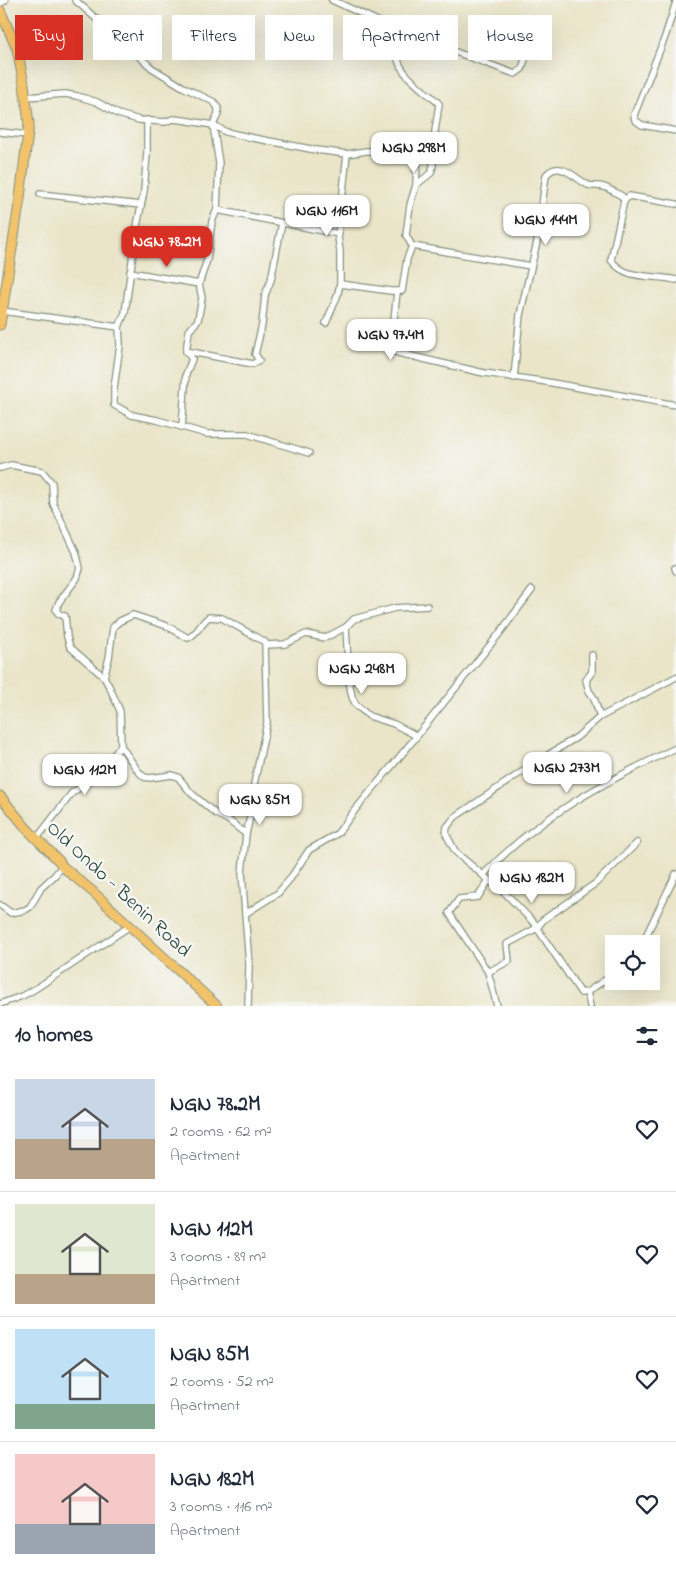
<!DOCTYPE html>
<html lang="en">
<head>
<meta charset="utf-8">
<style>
  body { margin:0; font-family:"Indie Flower",sans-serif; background:#f6f6f7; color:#1f2937; height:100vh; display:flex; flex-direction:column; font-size:19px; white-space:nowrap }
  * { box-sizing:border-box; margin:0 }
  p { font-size:16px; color:#747a83 }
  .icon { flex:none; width:28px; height:28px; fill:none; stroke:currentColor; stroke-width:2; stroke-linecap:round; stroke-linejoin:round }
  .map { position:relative; height:1006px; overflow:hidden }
  .drawer { display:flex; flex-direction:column; background:#fff; flex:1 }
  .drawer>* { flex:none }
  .guide { position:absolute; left:15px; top:15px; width:646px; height:45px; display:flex; gap:10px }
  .fabs { position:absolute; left:605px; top:935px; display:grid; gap:10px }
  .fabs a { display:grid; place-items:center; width:55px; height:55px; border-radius:0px; background:#fff; box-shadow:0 5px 20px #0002; font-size:25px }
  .price { position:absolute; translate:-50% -42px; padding:0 11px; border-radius:10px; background:#fff; color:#222; font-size:16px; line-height:32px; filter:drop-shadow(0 1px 2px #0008) }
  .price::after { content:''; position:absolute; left:50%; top:30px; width:15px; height:11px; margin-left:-8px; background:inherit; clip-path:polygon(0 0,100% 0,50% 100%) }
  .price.active { background:#d93025; color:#fff }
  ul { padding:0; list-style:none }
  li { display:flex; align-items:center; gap:15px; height:125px; padding:0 15px }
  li+li { border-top:1px solid #e0e1e3 }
  li span { display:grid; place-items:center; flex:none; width:140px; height:100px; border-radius:0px; color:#555 }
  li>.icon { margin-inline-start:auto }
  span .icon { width:60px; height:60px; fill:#fffc; stroke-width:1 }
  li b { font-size:21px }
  h2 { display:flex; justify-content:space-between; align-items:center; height:60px; padding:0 15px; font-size:21px }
  .pill { padding:0 18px; border-radius:0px; background:#fff; box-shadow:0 5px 20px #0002; font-size:18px; line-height:45px }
  .pill.active { background:#d93025; color:#fff }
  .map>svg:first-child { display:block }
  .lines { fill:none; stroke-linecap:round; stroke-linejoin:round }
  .minor-casing { stroke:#84917e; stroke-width:8 }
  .tertiary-casing { stroke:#84917e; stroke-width:10 }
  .primary-casing { stroke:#84917e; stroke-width:11 }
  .minor { stroke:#fff; stroke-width:5.5 }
  .tertiary { stroke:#fff; stroke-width:8 }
  .primary { stroke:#f2c36a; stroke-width:9 }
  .labels { text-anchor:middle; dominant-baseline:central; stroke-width:5; stroke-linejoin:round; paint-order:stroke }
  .street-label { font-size:20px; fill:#1f3d34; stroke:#f6f6f2 }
</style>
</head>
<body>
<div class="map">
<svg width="676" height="1006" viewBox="0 0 676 1006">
  <rect width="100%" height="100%" fill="#f6f6f2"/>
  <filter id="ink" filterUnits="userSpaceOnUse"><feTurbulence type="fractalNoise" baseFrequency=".02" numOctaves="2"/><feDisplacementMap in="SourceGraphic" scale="10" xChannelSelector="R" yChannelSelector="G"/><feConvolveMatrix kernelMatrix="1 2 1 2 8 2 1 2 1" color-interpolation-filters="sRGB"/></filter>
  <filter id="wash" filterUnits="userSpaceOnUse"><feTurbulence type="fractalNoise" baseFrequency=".0096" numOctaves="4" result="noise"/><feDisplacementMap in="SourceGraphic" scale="20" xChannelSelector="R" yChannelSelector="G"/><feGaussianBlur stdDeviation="1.12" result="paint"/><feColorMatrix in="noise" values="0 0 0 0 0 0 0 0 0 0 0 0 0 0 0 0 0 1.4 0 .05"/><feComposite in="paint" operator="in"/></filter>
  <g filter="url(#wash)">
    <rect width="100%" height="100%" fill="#eae5c9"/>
  </g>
  <g filter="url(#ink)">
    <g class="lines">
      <!-- minor casing -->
      <g class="minor-casing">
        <g id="minor">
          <polyline points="75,0 152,68 183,87 214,102 218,108 218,114 213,125 219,163 217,210 212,221 207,260 199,284 202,298 198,320 189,331 186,351 192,359 186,374 182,427"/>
          <polyline points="332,0 399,31 515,74 522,69 537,20"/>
          <polyline points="676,2 665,37 634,115 635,120 642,125 676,131"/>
          <polyline points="26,97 65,94 77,96 97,102 118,114 139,120 165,122 173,119 183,120 213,125 226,132 253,138 316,150 347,154 366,151 389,151 401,148 408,149 413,153 417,162 416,185"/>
          <polyline points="147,120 147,153 144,191 136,231 125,313 119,327 120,345 114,388 114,405 132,415 157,420 207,434 247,434 309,453"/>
          <polyline points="0,132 28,135"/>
          <polyline points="40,194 141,205"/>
          <path d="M676 204 629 196 624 201 611 260C626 281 654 274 676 280"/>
          <polyline points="217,210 339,234"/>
          <polyline points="412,246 531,266"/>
          <polyline points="130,272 199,284"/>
          <path d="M340 284 391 291H402L407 259 412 246 406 235 410 205 416 185 431 173 433 166V145L439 104C435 99 429 95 424 91 401 71 392 63 399 31"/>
          <polyline points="397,292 391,347 393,351 398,353 484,373 541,381 676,405"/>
          <polyline points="2,311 119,327"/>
          <polyline points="326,323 337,297 340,284 340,251 338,237 347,154"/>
          <polyline points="186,351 253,364 259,360 255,354 262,325 265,295 271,280 282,223"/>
          <path d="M514 378 520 315 537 242 546 175C560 159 574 178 588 185 593 187 598 185 604 187 610 189 616 193 622 196L624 201"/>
          <polyline points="0,468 11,465 42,471 52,483 53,503 76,552 80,568 77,578 59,602 56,610 59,614 65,616 67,637 70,647 104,677 110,688 120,711 121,746 138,771 144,777 150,778 172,775 178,777 191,793 216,814 228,820 246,834"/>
          <polyline points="675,568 676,571"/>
          <polyline points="346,627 349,681 352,697 356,705 369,716 394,724 417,736"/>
          <polyline points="266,645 285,644 306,634 325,638 346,627 354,619 395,608 427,606"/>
          <polyline points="592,655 592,672 586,680 589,691 594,698 600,717"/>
          <path d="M104 677 109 658 113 627 120 621 133 615 167 626 188 638C198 634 200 623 209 617L222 618 265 642 267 723 254 784 252 808 246 834 242 873 249 965 248 1006"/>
          <polyline points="37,838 72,793 91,780 102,769 121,746"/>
          <path d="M483 875C539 816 604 782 676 748"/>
          <polyline points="489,880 478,897 459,899 449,913 488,972 497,1006"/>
          <polyline points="0,905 11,913 25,910 30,907 41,888 55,875 62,866"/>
          <polyline points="245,914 278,893 290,879 309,850 338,833 355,810 417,736 499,634 532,590"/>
          <polyline points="642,944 676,874"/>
          <polyline points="488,972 509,961 507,944 537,928 543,920 596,883 637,843"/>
          <polyline points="614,974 587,992 581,993 537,928 537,926 508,896 460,856 455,851 446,834 447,827 455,817 532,765 577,737 600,717 676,677"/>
          <polyline points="587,992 590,1006"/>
          <polyline points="0,1004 22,996 35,989 130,926"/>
        </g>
      </g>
      <!-- tertiary casing -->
      <g class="tertiary-casing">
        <polyline id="tertiary" points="0,2 4,0"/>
      </g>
      <!-- primary casing -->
      <g class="primary-casing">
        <g id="primary">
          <polyline points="0,10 17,49 24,84 29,124 20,198 0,325"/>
          <polyline points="0,796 28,830 60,862 62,866 93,892 217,1006"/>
        </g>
      </g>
      <!-- minor -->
      <use href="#minor" class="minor"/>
      <!-- tertiary -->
      <use href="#tertiary" class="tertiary"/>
      <!-- primary -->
      <use href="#primary" class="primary"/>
    </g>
  </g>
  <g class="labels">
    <!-- street labels -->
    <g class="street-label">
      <text transform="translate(118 890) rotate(43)">Old Ondo - Benin Road</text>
    </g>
  </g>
</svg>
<div class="fabs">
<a><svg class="icon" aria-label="locate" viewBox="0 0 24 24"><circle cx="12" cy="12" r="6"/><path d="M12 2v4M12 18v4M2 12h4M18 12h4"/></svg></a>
</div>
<b class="price" style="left:414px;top:174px">NGN 298M</b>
<b class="price" style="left:327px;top:237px">NGN 116M</b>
<b class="price" style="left:546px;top:246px">NGN 144M</b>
<b class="price active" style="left:167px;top:268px">NGN 78.2M</b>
<b class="price" style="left:391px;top:361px">NGN 97.4M</b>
<b class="price" style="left:362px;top:695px">NGN 248M</b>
<b class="price" style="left:567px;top:794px">NGN 273M</b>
<b class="price" style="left:85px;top:796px">NGN 112M</b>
<b class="price" style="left:260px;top:826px">NGN 85M</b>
<b class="price" style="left:532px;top:904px">NGN 182M</b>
<div class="guide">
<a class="pill active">Buy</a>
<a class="pill">Rent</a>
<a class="pill">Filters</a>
<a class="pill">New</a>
<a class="pill">Apartment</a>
<a class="pill">House</a>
</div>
</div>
<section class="drawer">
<h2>10 homes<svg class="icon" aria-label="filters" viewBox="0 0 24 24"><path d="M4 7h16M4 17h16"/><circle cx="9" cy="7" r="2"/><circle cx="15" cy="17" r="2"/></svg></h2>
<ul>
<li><span style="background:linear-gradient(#c9d6e8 60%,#b9a48a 0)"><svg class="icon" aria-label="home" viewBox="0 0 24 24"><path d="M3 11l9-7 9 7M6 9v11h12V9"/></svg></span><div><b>NGN 78.2M</b><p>2 rooms · 62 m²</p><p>Apartment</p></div><svg class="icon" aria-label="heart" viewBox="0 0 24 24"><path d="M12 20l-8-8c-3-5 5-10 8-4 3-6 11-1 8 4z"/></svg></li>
<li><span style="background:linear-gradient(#dfe7d0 70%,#b9a48a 0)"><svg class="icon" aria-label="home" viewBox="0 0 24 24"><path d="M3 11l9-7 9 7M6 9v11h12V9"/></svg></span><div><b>NGN 112M</b><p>3 rooms · 89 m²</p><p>Apartment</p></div><svg class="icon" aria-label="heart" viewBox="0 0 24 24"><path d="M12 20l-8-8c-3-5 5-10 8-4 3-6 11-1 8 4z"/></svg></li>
<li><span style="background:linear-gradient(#bfe0f5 75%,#7fa58c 0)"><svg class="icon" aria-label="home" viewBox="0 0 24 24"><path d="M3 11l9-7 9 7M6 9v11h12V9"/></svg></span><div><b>NGN 85M</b><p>2 rooms · 52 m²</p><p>Apartment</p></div><svg class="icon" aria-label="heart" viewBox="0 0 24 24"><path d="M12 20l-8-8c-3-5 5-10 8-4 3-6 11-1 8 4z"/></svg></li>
<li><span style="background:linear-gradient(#f6c9c9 70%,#9aa5b1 0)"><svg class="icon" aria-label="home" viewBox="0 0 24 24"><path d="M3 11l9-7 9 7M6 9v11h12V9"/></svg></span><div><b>NGN 182M</b><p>3 rooms · 116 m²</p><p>Apartment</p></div><svg class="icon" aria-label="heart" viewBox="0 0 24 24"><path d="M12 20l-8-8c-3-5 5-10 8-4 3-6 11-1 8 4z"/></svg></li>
</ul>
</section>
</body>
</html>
